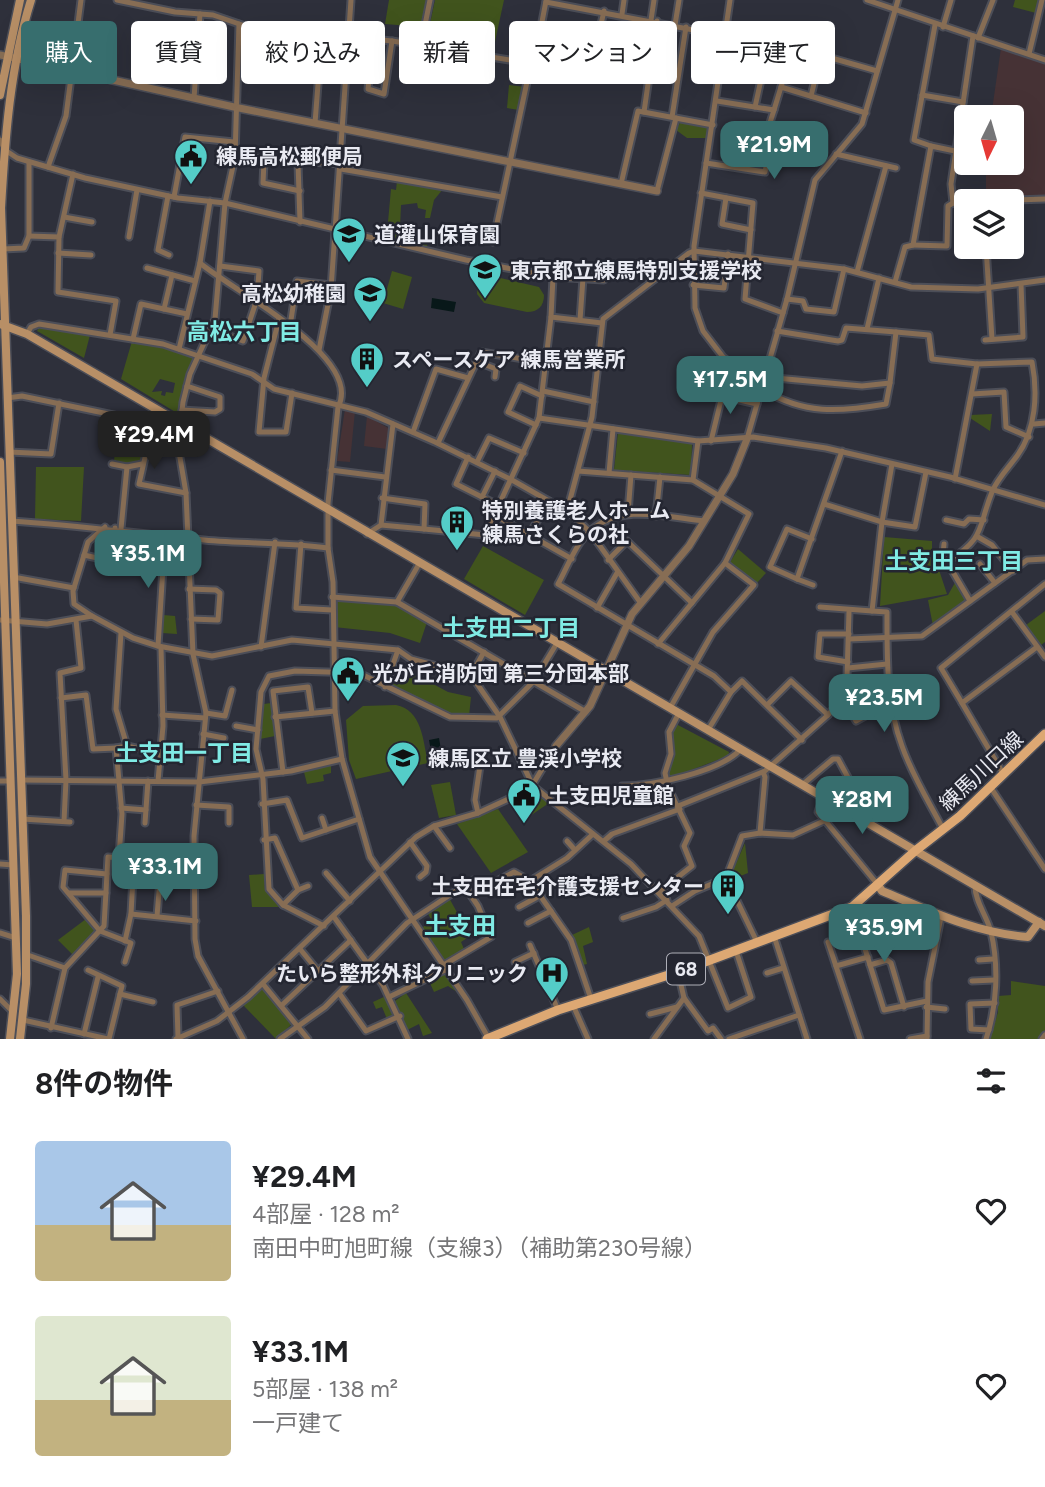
<!DOCTYPE html>
<html lang="ja">
<head>
<meta charset="utf-8">
<style>
  body { margin:0; font-family:Figtree,"Noto Sans JP",sans-serif; background:#f6f6f6; color:#202124; height:100vh; display:flex; flex-direction:column; font-size:26px; white-space:nowrap }
  * { box-sizing:border-box; margin:0 }
  p { font-size:23px; color:#757577 }
  .icon { flex:none; width:38px; height:38px; fill:none; stroke:currentColor; stroke-width:2; stroke-linecap:round; stroke-linejoin:round }
  .map { position:relative; height:1039px; overflow:hidden }
  .details { display:flex; flex-direction:column; background:#fff; flex:1 }
  .details>* { flex:none }
  .hud { position:absolute; left:21px; top:21px; width:1004px; height:63px; display:flex; gap:14px }
  .needle { width:46px; rotate:185deg }
  .buttons { position:absolute; left:954px; top:105px; display:grid; gap:14px }
  .buttons a { display:grid; place-items:center; width:70px; height:70px; border-radius:7px; background:#fff; box-shadow:0 7px 28px #0002; font-size:35px }
  .price { position:absolute; translate:-50% -60px; padding:0 16px; border-radius:14px; background:#376e6e; color:#fff; font-size:23px; line-height:46px; filter:drop-shadow(0 2px 4px #0008) }
  .price::after { content:''; position:absolute; left:50%; top:42px; width:21px; height:16px; margin-left:-10px; background:inherit; clip-path:polygon(0 0,100% 0,50% 100%) }
  .price.on { background:#222; color:#fff }
  ul { padding:0; list-style:none }
  li { display:flex; align-items:center; gap:21px; height:175px; padding:0 35px }
  li span { display:grid; place-items:center; flex:none; width:196px; height:140px; border-radius:7px; color:#555 }
  li>.icon { margin-inline-start:auto }
  span .icon { width:84px; height:84px; fill:#fffc; stroke-width:1 }
  li b { font-size:30px }
  h2 { display:flex; justify-content:space-between; align-items:center; height:84px; padding:0 35px; font-size:30px }
  .pill { padding:0 24px; border-radius:7px; background:#fff; box-shadow:0 7px 28px #0002; font-size:24px; line-height:63px }
  .pill.on { background:#376e6e; color:#fff }
  .map>svg:first-child { display:block }
  .industrial { fill:#463235 }
  .green { fill:#41541d; fill-rule:evenodd }
  .water { fill:#081819 }
  .lines { fill:none; stroke-linecap:round; stroke-linejoin:round }
  .minor-casing { stroke:#4c4e58; stroke-width:9 }
  .tertiary-casing { stroke:#4c4e58; stroke-width:10 }
  .secondary-casing { stroke:#4c4e58; stroke-width:11 }
  .primary-casing { stroke:#4c4e58; stroke-width:12 }
  .minor { stroke:#876d54; stroke-width:5 }
  .tertiary { stroke:#876d54; stroke-width:7 }
  .secondary { stroke:#b88f66; stroke-width:8 }
  .primary { stroke:#dda873; stroke-width:9 }
  .labels { text-anchor:middle; dominant-baseline:central; stroke-width:5; stroke-linejoin:round; paint-order:stroke }
  .shield { fill:#242631; stroke:#aeafb8; stroke-width:2 }
  .shield-label { font-size:19px; font-weight:bold; fill:#e9eaf2 }
  .poi-label { font-size:21px; font-weight:bold; fill:#e9eaf2; stroke:#242631; text-anchor:start }
  .street-label { font-size:21px; fill:#e9eaf2; stroke:#242631 }
  .neighbourhood-label { font-size:23px; font-weight:bold; fill:#80ebe5; stroke:#242631 }
  .quarter-label { font-size:24px; font-weight:bold; fill:#80ebe5; stroke:#242631 }
</style>
</head>
<body>
<div class="map">
<svg width="1045" height="1039" viewBox="0 0 1045 1039">
  <rect width="100%" height="100%" fill="#2e303b"/>
  <!-- industrial -->
  <g class="industrial">
    <polygon points="1001,48 1045,62 1045,196 986,199 986,163 1012,163 1012,117 991,117"/>
    <polygon points="345,409 355,411 350,462 337,461"/>
    <polygon points="367,416 390,429 387,449 364,446"/>
  </g>
  <!-- green -->
  <g class="green">
    <polygon points="389,0 427,0 422,27 385,24"/>
    <polygon points="435,0 504,0 493,51 433,40 428,33"/>
    <polygon points="1015,0 1039,0 1036,13 1013,7"/>
    <polygon points="509,85 525,87 519,110 507,108"/>
    <polygon points="681,121 708,126 708,138 687,138 676,130"/>
    <polygon points="397,181 443,189 434,200 430,218 425,218 426,210 418,208 417,203 401,205 400,227 428,232 427,248 390,240 387,233 391,189 396,190"/>
    <polygon points="392,271 412,277 403,309 383,303"/>
    <path d="M492 276 539 287 544 295C544 306 538 312 527 312L484 303 477 294 478 283 484 278Z"/>
    <polygon points="40,326 90,335 84,358 37,331"/>
    <path d="M132 341 163 346 193 357 177 413 121 379ZM160 379 175 383 173 393 166 392 165 396 161 395 162 391 152 392Z"/>
    <polygon points="992,414 990,431 970,418 970,415"/>
    <polygon points="618,432 692,443 691,475 614,470"/>
    <polygon points="116,442 143,452 140,463 127,465 114,461"/>
    <polygon points="36,467 84,467 81,521 35,519"/>
    <polygon points="884,537 932,541 932,569 939,570 947,594 880,606"/>
    <polygon points="483,546 544,580 525,615 464,579"/>
    <polygon points="738,549 766,573 755,585 729,564"/>
    <polygon points="956,581 969,601 933,626 928,600 948,595"/>
    <polygon points="338,599 396,604 427,622 420,643 390,633 334,627"/>
    <polygon points="1045,611 1045,642 1041,645 1026,625"/>
    <polygon points="163,615 175,616 177,634 162,633"/>
    <polygon points="401,667 448,692 471,697 469,716 449,715 392,687"/>
    <polygon points="271,703 275,736 260,739 264,704"/>
    <path d="M396 705C422 710 423 740 428 763L356 779 349 760 346 720 363 706Z"/>
    <path d="M676 724 729 752 728 756 670 778 667 773C674 755 669 737 676 724Z"/>
    <polygon points="331,765 331,773 323,775 324,781 307,784 304,772"/>
    <polygon points="450,782 456,815 439,818 431,785"/>
    <polygon points="531,792 549,803 527,818 514,801"/>
    <polygon points="498,809 528,852 491,873 457,824"/>
    <polygon points="745,843 748,873 733,879 731,875"/>
    <polygon points="264,874 265,890 279,907 252,907 249,875"/>
    <polygon points="448,896 470,936 461,942 464,949 446,961 420,929 432,921 427,912"/>
    <polygon points="86,919 96,932 73,955 58,940"/>
    <polygon points="589,927 593,942 583,946 587,964 583,965 572,935"/>
    <polygon points="442,975 445,975 457,992 448,986 434,992 429,981"/>
    <polygon points="1011,981 1045,986 1045,1032 1039,1039 990,1039 998,1012 998,996 1011,995"/>
    <polygon points="261,989 265,989 293,1023 276,1039 243,1005"/>
    <polygon points="406,993 432,1033 423,1036 419,1024 407,1030 395,1001"/>
    <polygon points="386,996 395,1012 387,1019 382,1007 376,1009 373,1002"/>
  </g>
  <!-- water -->
  <g class="water">
    <polygon points="432,298 456,302 454,312 431,308"/>
    <polygon points="439,738 443,761 433,763 429,740"/>
  </g>
  <g class="lines">
    <!-- minor casing -->
    <g class="minor-casing">
      <g id="minor">
        <polyline points="117,0 175,12 213,15 248,27 392,41 590,73 604,11"/>
        <polyline points="730,0 694,246 695,308 703,331 723,357 762,387"/>
        <polyline points="867,0 1045,60"/>
        <polyline points="546,2 725,36"/>
        <polyline points="622,14 624,0"/>
        <polyline points="651,20 654,0"/>
        <polyline points="239,24 235,157 225,203 215,319 190,374 183,402 178,446 186,493 193,654 206,713 194,836 195,939 198,956 243,1039"/>
        <polyline points="675,25 679,0"/>
        <polyline points="542,27 599,37"/>
        <polyline points="943,27 951,0"/>
        <polyline points="373,38 368,89 384,94 392,41"/>
        <polyline points="978,38 993,0"/>
        <polyline points="421,45 430,0"/>
        <polyline points="1029,54 1042,0"/>
        <polyline points="534,63 546,1"/>
        <polyline points="781,87 795,37"/>
        <polyline points="922,95 963,102"/>
        <polyline points="811,96 821,55 877,71"/>
        <polyline points="194,98 200,14"/>
        <polyline points="717,101 774,110 781,87 866,113"/>
        <polyline points="755,107 764,66 786,70"/>
        <polyline points="644,112 657,21"/>
        <polyline points="672,117 686,27"/>
        <polyline points="315,123 322,33"/>
        <polyline points="0,140 5,150 17,158 85,178 178,198 225,203 466,260 553,277 551,317 602,323"/>
        <polyline points="931,146 914,140 935,25"/>
        <polyline points="762,148 774,110"/>
        <polyline points="836,154 896,168"/>
        <polyline points="235,157 341,164"/>
        <polyline points="264,161 263,183 300,191"/>
        <polyline points="298,163 300,222"/>
        <polyline points="706,163 765,172 769,152 748,146"/>
        <polyline points="48,167 66,116 81,0"/>
        <polyline points="341,169 502,197"/>
        <polyline points="621,184 638,111 713,125"/>
        <polyline points="657,191 676,118"/>
        <polyline points="701,193 753,203 745,299 783,313"/>
        <polyline points="168,196 158,250 169,255"/>
        <polyline points="174,197 185,137 234,142"/>
        <polyline points="726,198 722,224 751,230"/>
        <polyline points="982,201 1045,199"/>
        <polyline points="966,202 953,203 951,184 973,36"/>
        <polyline points="64,217 92,222"/>
        <polyline points="29,236 59,237 58,292 116,301 110,335"/>
        <polyline points="59,237 73,174"/>
        <polyline points="129,237 137,190"/>
        <polyline points="493,242 531,63"/>
        <polyline points="913,245 947,246 948,206 953,203"/>
        <polyline points="986,247 992,339"/>
        <polyline points="3,249 24,248 29,236 29,162"/>
        <polyline points="58,253 91,255"/>
        <path d="M200 263C230 289 365 357 338 407L328 503V548L333 582 335 711 342 759 370 857 467 1000 489 1039"/>
        <polyline points="694,264 727,267"/>
        <polyline points="147,268 195,281"/>
        <polyline points="857,272 886,166"/>
        <polyline points="553,277 604,280"/>
        <polyline points="895,282 905,247 913,245 931,146 955,151"/>
        <polyline points="693,285 724,288 728,254"/>
        <polyline points="787,299 803,301 806,309 834,312 844,269"/>
        <polyline points="164,309 172,275"/>
        <polyline points="279,319 264,378 259,432 286,432 292,393"/>
        <polyline points="580,320 583,278"/>
        <polyline points="290,326 297,281 331,285"/>
        <polyline points="211,329 243,341 257,299 259,271 220,266"/>
        <polyline points="867,329 879,278"/>
        <polyline points="777,331 838,341 842,340 846,328 896,332"/>
        <polyline points="27,334 31,327 39,324 163,344 252,374 274,389 366,412 435,442 512,480 570,513 590,532 640,602"/>
        <polyline points="133,339 141,304 187,314"/>
        <polyline points="985,340 1023,337 1021,284"/>
        <polyline points="179,349 200,263 210,201"/>
        <polyline points="319,350 331,289 351,0"/>
        <polyline points="476,361 496,369 495,377"/>
        <path d="M765 377 862 386 890 383 896 332 929 335 932 359 977 364 1032 362C1038 393 1036 430 1017 456 1009 467 997 479 992 492 977 530 986 537 947 562"/>
        <path d="M762 389C804 415 839 412 886 404L890 383"/>
        <polyline points="543,391 594,402"/>
        <polyline points="972,394 1004,392 1006,427 1029,437"/>
        <polyline points="7,398 22,396 123,417 178,446"/>
        <polyline points="182,410 215,412 220,409 220,397 187,386"/>
        <polyline points="539,418 698,441 753,437 826,448 950,477 1045,505"/>
        <polyline points="1034,424 1045,423"/>
        <polyline points="536,425 508,412 520,386 542,396"/>
        <polyline points="151,431 139,484 186,493"/>
        <polyline points="413,432 436,369 468,378"/>
        <polyline points="747,439 787,299 815,180 862,124 898,0"/>
        <polyline points="711,441 722,396 757,404"/>
        <polyline points="438,443 481,352 547,363"/>
        <polyline points="9,452 51,454 59,403"/>
        <polyline points="468,457 456,484 500,506"/>
        <polyline points="477,462 489,438 524,453"/>
        <polyline points="112,464 127,467 142,464"/>
        <polyline points="331,470 385,477"/>
        <polyline points="578,471 693,480 749,514 725,563 658,644"/>
        <polyline points="609,473 613,429"/>
        <polyline points="955,479 977,364"/>
        <polyline points="693,480 698,441"/>
        <polyline points="482,497 495,471"/>
        <polyline points="382,498 425,504 424,529 485,535 539,418 551,317"/>
        <polyline points="824,504 882,522 915,527 926,472"/>
        <polyline points="567,511 592,417 603,319 689,253 694,251 844,269 911,287 978,289 1045,280"/>
        <polyline points="628,513 631,475"/>
        <polyline points="496,516 572,559"/>
        <polyline points="656,516 660,477"/>
        <polyline points="946,520 964,524 969,519 984,520"/>
        <path d="M11 521C77 525 139 534 204 540 245 544 286 542 328 548"/>
        <path d="M704 521C666 517 620 503 589 532 575 545 567 568 558 584L714 676 731 692"/>
        <polyline points="381,525 424,529"/>
        <polyline points="121,529 127,467"/>
        <polyline points="367,534 381,525 393,424"/>
        <polyline points="529,535 549,501"/>
        <polyline points="978,537 992,545 1013,571"/>
        <polyline points="812,539 787,529 770,567 797,579 842,451"/>
        <polyline points="301,544 296,608 332,610"/>
        <polyline points="944,544 943,555 970,601"/>
        <polyline points="84,555 124,564"/>
        <polyline points="608,560 627,541 692,603"/>
        <polyline points="111,561 115,528"/>
        <polyline points="980,564 995,583"/>
        <polyline points="13,577 74,588"/>
        <polyline points="797,579 813,585"/>
        <polyline points="189,589 216,590 220,593 218,620 191,619"/>
        <polyline points="332,597 397,602 586,712"/>
        <polyline points="397,602 419,564"/>
        <polyline points="820,607 872,611 882,522 892,464"/>
        <polyline points="597,608 617,573"/>
        <path d="M872 611 887 612C887 657 886 703 902 746 912 775 929 802 943 829"/>
        <polyline points="1012,612 1045,657"/>
        <polyline points="92,616 74,604 73,591 88,542 105,527"/>
        <polyline points="0,620 47,624 92,616 133,638 158,646 212,656 292,640 398,650 411,659 471,675 500,717 533,786 631,864 699,936 728,1008 751,997 736,951"/>
        <polyline points="849,639 922,636 1027,560 1045,559"/>
        <polyline points="158,646 165,536"/>
        <polyline points="261,647 275,542"/>
        <polyline points="1037,647 962,703 941,668 1045,584"/>
        <polyline points="848,662 818,657 820,634 849,634"/>
        <polyline points="848,668 887,664"/>
        <polyline points="471,675 484,652"/>
        <polyline points="385,687 398,650"/>
        <polyline points="841,696 856,721 891,702"/>
        <polyline points="61,698 86,695 93,749 116,748"/>
        <polyline points="962,703 1004,775"/>
        <polyline points="767,705 791,681 828,715"/>
        <polyline points="670,708 713,632 754,585 725,563"/>
        <polyline points="206,713 225,716 232,690"/>
        <polyline points="162,715 205,718"/>
        <polyline points="275,717 335,711"/>
        <polyline points="236,726 258,730"/>
        <polyline points="708,730 731,692 742,681 802,740"/>
        <polyline points="203,734 224,738"/>
        <polyline points="127,746 162,754"/>
        <polyline points="283,772 273,691 308,687 312,713"/>
        <polyline points="21,780 199,782 291,771 342,759"/>
        <polyline points="0,781 11,781"/>
        <polyline points="158,781 163,726 161,647"/>
        <polyline points="802,785 833,759 838,759 858,796 851,813"/>
        <path d="M622 786C652 786 719 772 740 750"/>
        <polyline points="991,788 1045,869"/>
        <polyline points="823,797 818,812 878,885"/>
        <polyline points="262,804 287,800 302,838 359,819"/>
        <polyline points="196,805 229,807 229,823"/>
        <polyline points="678,806 765,771 828,715 839,702 847,676 849,612"/>
        <polyline points="121,808 146,810"/>
        <polyline points="478,813 475,800 481,759"/>
        <polyline points="322,818 326,830"/>
        <polyline points="22,819 70,822"/>
        <polyline points="64,821 66,780 60,673 81,668 76,620"/>
        <polyline points="145,823 148,781"/>
        <polyline points="434,826 450,848"/>
        <polyline points="760,833 765,777 763,772"/>
        <polyline points="264,840 275,838 298,890 283,905"/>
        <polyline points="567,841 575,850"/>
        <polyline points="604,841 612,834 680,809"/>
        <polyline points="410,842 427,866 426,872 420,877"/>
        <polyline points="119,857 122,814 116,748 127,746 116,709 121,633"/>
        <polyline points="0,864 13,865"/>
        <polyline points="326,873 350,901"/>
        <polyline points="107,874 65,870 63,887 100,931 131,943 125,962"/>
        <polyline points="133,878 160,880 157,916"/>
        <polyline points="497,881 514,872 530,881"/>
        <path d="M975 886C975 902 987 916 991 932 999 966 997 1007 986 1039"/>
        <polyline points="298,890 308,886"/>
        <polyline points="660,891 692,866 684,846 690,833 668,787 665,773 671,754 669,732 679,713"/>
        <polyline points="69,893 106,893"/>
        <polyline points="672,906 695,891 726,878"/>
        <polyline points="519,907 541,895"/>
        <polyline points="852,907 884,1010 927,1001"/>
        <polyline points="131,914 196,921"/>
        <polyline points="334,917 383,985 408,1039"/>
        <polyline points="623,918 656,907 667,900"/>
        <polyline points="528,923 551,911"/>
        <polyline points="324,926 283,905 269,889 263,779 256,749 261,692 269,676 295,671 359,673 450,717 497,718 534,681 557,643"/>
        <polyline points="0,933 16,938"/>
        <polyline points="774,936 807,1039"/>
        <polyline points="757,942 726,878 742,836 760,833 793,835 826,820"/>
        <polyline points="828,942 860,1039"/>
        <polyline points="530,945 558,1010"/>
        <polyline points="300,949 318,971"/>
        <polyline points="25,954 65,968"/>
        <polyline points="979,960 993,959"/>
        <polyline points="515,962 534,953"/>
        <polyline points="870,965 887,960 891,963 904,1007"/>
        <polyline points="442,966 491,937 478,906 464,885"/>
        <polyline points="836,966 868,957"/>
        <polyline points="88,970 122,986 109,1039"/>
        <polyline points="767,973 783,968"/>
        <polyline points="972,981 994,980"/>
        <polyline points="263,984 308,1039"/>
        <polyline points="339,993 366,1031 400,1016"/>
        <polyline points="120,994 153,1002"/>
        <polyline points="389,997 445,970"/>
        <polyline points="684,998 708,1031 713,1028 721,1039"/>
        <polyline points="0,999 12,1011"/>
        <polyline points="591,999 571,940 530,881 567,858 593,834"/>
        <polyline points="282,1005 351,940"/>
        <polyline points="573,1005 588,1039"/>
        <polyline points="926,1007 945,1009"/>
        <polyline points="650,1014 677,1007"/>
        <polyline points="23,1020 108,1039"/>
        <polyline points="51,1028 65,968 104,926 108,857 134,859 131,914 125,941"/>
        <polyline points="989,1030 971,1029 970,1004 995,1003"/>
        <polyline points="84,1034 98,977"/>
        <polyline points="178,1037 177,1005 218,991"/>
        <polyline points="176,1039 217,1021 248,997 416,837 434,826 478,813 530,789 556,746"/>
        <polyline points="280,1039 325,1007 407,923 473,880"/>
        <polyline points="654,1039 684,998 678,972"/>
        <polyline points="729,1039 799,1015"/>
        <polyline points="910,1039 927,1036"/>
        <polyline points="927,1039 928,982 941,917"/>
        <polyline points="1042,1039 1045,1035"/>
      </g>
    </g>
    <!-- tertiary casing -->
    <g class="tertiary-casing">
      <g id="tertiary">
        <polyline points="0,55 234,107 657,191"/>
        <polyline points="556,746 590,706 632,614 689,546 733,474 747,439"/>
      </g>
    </g>
    <!-- secondary casing -->
    <g class="secondary-casing">
      <g id="secondary">
        <polyline points="0,95 20,0"/>
        <polyline points="0,324 27,334 1045,926"/>
        <polyline points="0,462 17,974 10,1039"/>
        <path d="M878 885 882 891C930 911 975 933 1028 937L1039 922"/>
        <path d="M20 1039 26 984V916L1 208C5 138 10 67 31 0"/>
      </g>
    </g>
    <!-- primary casing -->
    <g class="primary-casing">
      <polyline id="primary" points="487,1039 558,1010 678,972 852,907 915,851 960,816 1045,734"/>
    </g>
    <!-- minor -->
    <use href="#minor" class="minor"/>
    <!-- tertiary -->
    <use href="#tertiary" class="tertiary"/>
    <!-- secondary -->
    <use href="#secondary" class="secondary"/>
    <!-- primary -->
    <use href="#primary" class="primary"/>
  </g>
  <!-- icons -->
  <defs>
    <g id="civic-pin" transform="scale(1.75)"><path d="M0 17L-7.5 6A9.5 9.5 0 1 1 7.5 6Z" fill="#54cdc8" stroke="#242631"/><path d="M-.6-6.5H3V-4.5H.6V-3L4-1V1h2V6H-6V1h2V-1L-.6-3ZM-1.2 2.5V6h2.4V2.5Z" fill="#111"/></g>
    <g id="school-pin" transform="scale(1.75)"><path d="M0 17L-7.5 6A9.5 9.5 0 1 1 7.5 6Z" fill="#54cdc8" stroke="#242631"/><path d="M0-5L7-2L0 1L-7-2ZM-4 1L0 2.5L4 1V4Q0 6-4 4Z" fill="#111"/></g>
    <g id="building-pin" transform="scale(1.75)"><path d="M0 17L-7.5 6A9.5 9.5 0 1 1 7.5 6Z" fill="#54cdc8" stroke="#242631"/><path d="M-4-6H4V6H1V3H-1V6H-4ZM-2.5-4.3h1.7v1.8h-1.7ZM.8-4.3h1.7v1.8H.8ZM-2.5-1h1.7V.8h-1.7ZM.8-1h1.7V.8H.8Z" fill="#111"/></g>
    <g id="hospital-pin" transform="scale(1.75)"><path d="M0 17L-7.5 6A9.5 9.5 0 1 1 7.5 6Z" fill="#54cdc8" stroke="#242631"/><path d="M-5-5h3v3.5h4V-5h3V5h-3V1.5h-4V5h-3Z" fill="#111"/></g>
  </defs>
  <g fill-rule="evenodd">
    <use href="#civic-pin" x="191" y="156"/>
    <use href="#school-pin" x="349" y="234"/>
    <use href="#school-pin" x="485" y="270"/>
    <use href="#school-pin" x="370" y="293"/>
    <use href="#building-pin" x="367" y="359"/>
    <use href="#building-pin" x="457" y="522"/>
    <use href="#civic-pin" x="348" y="673"/>
    <use href="#school-pin" x="403" y="758"/>
    <use href="#civic-pin" x="524" y="795"/>
    <use href="#building-pin" x="728" y="886"/>
    <use href="#hospital-pin" x="552" y="973"/>
  </g>
  <g class="labels">
    <!-- shield labels -->
    <rect class="shield" x="667" y="953.5" width="38" height="31" rx="5"/>
    <g class="shield-label">
      <text x="686" y="969">68</text>
    </g>
    <!-- poi labels -->
    <g class="poi-label">
      <text x="216" y="156">練馬高松郵便局</text>
      <text x="374" y="234">道灌山保育園</text>
      <text x="510" y="270">東京都立練馬特別支援学校</text>
      <text x="346" y="293" text-anchor="end">高松幼稚園</text>
      <text x="392" y="359">スペースケア 練馬営業所</text>
      <text x="482" y="510">特別養護老人ホーム<tspan x="482" dy="24">練馬さくらの社</tspan></text>
      <text x="372" y="673">光が丘消防団 第三分団本部</text>
      <text x="428" y="758">練馬区立 豊渓小学校</text>
      <text x="548" y="795">土支田児童館</text>
      <text x="704" y="886" text-anchor="end">土支田在宅介護支援センター</text>
      <text x="528" y="973" text-anchor="end">たいら整形外科クリニック</text>
    </g>
    <!-- street labels -->
    <g class="street-label">
      <text transform="translate(981 771) rotate(-43)">練馬川口線</text>
    </g>
    <!-- neighbourhood labels -->
    <g class="neighbourhood-label">
      <text x="244" y="332">高松六丁目</text>
      <text x="954" y="561">土支田三丁目</text>
      <text x="511" y="628">土支田二丁目</text>
      <text x="184" y="753">土支田一丁目</text>
    </g>
    <!-- quarter labels -->
    <g class="quarter-label">
      <text x="460" y="925">土支田</text>
    </g>
  </g>
</svg>
<div class="buttons">
<a><svg class="needle" viewBox="-14 -14 28 28"><path d="M0-13l5 13h-10z" fill="#e53935"/><path d="M0 13l5-13h-10z" fill="#757577"/></svg></a>
<a><svg class="icon" aria-label="layers" viewBox="0 0 24 24"><path d="M12 4l9 5-9 5-9-5zM3 14l9 5 9-5"/></svg></a>
</div>
<b class="price" style="left:774px;top:181px">¥21.9M</b>
<b class="price" style="left:730px;top:416px">¥17.5M</b>
<b class="price on" style="left:154px;top:471px">¥29.4M</b>
<b class="price" style="left:148px;top:590px">¥35.1M</b>
<b class="price" style="left:884px;top:734px">¥23.5M</b>
<b class="price" style="left:862px;top:836px">¥28M</b>
<b class="price" style="left:165px;top:903px">¥33.1M</b>
<b class="price" style="left:884px;top:964px">¥35.9M</b>
<div class="hud">
<a class="pill on">購入</a>
<a class="pill">賃貸</a>
<a class="pill">絞り込み</a>
<a class="pill">新着</a>
<a class="pill">マンション</a>
<a class="pill">一戸建て</a>
</div>
</div>
<section class="details">
<h2>8件の物件<svg class="icon" aria-label="filters" viewBox="0 0 24 24"><path d="M4 7h16M4 17h16"/><circle cx="9" cy="7" r="2"/><circle cx="15" cy="17" r="2"/></svg></h2>
<ul>
<li><span style="background:linear-gradient(#a9c7e8 60%,#c2b280 0)"><svg class="icon" aria-label="home" viewBox="0 0 24 24"><path d="M3 11l9-7 9 7M6 9v11h12V9"/></svg></span><div><b>¥29.4M</b><p>4部屋 · 128 m²</p><p>南田中町旭町線（支線3）（補助第230号線）</p></div><svg class="icon" aria-label="heart" viewBox="0 0 24 24"><path d="M12 20l-8-8c-3-5 5-10 8-4 3-6 11-1 8 4z"/></svg></li>
<li><span style="background:linear-gradient(#dfe7d0 60%,#c2b280 0)"><svg class="icon" aria-label="home" viewBox="0 0 24 24"><path d="M3 11l9-7 9 7M6 9v11h12V9"/></svg></span><div><b>¥33.1M</b><p>5部屋 · 138 m²</p><p>一戸建て</p></div><svg class="icon" aria-label="heart" viewBox="0 0 24 24"><path d="M12 20l-8-8c-3-5 5-10 8-4 3-6 11-1 8 4z"/></svg></li>
</ul>
</section>
</body>
</html>
